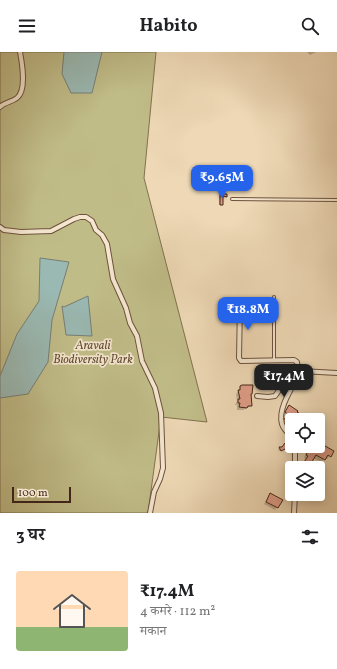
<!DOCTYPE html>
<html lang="hi">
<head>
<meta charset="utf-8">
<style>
  body { margin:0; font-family:Vollkorn,"Noto Serif Devanagari",serif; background:#f6f6f6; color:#202124; height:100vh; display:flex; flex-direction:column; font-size:15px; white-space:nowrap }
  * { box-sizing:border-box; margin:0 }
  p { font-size:13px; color:#757577 }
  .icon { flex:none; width:22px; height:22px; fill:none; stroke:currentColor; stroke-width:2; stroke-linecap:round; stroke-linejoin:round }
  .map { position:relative; height:461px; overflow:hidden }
  .drawer { display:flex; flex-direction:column; background:#fff; flex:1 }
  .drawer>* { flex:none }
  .fabs { position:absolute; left:285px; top:361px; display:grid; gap:8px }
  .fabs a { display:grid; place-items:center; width:40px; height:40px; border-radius:4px; background:#fff; box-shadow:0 2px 10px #0003; font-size:20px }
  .scale { position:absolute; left:12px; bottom:10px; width:59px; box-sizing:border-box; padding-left:4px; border:2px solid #432617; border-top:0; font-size:11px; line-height:14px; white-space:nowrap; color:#432617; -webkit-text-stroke:3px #f4e6cf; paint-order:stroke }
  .price { position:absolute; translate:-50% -34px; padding:0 9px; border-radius:8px; background:#2563eb; color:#fff; font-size:13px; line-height:26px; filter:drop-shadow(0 1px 2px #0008) }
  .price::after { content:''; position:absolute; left:50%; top:24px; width:12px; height:9px; margin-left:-6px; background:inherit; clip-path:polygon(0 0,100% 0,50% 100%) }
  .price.selected { background:#222; color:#fff }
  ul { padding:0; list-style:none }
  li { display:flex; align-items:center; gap:12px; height:100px; padding:0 16px }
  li+li { border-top:1px solid #e0e0e0 }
  li span { display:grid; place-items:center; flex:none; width:112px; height:80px; border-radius:4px; color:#555 }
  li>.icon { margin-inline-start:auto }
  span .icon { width:48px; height:48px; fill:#fffc; stroke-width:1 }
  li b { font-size:17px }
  h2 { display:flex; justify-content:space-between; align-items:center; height:48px; padding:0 16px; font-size:17px }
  header { display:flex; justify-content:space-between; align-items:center; height:52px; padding:0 16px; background:#fff; font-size:18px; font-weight:700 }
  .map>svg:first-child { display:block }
  .green { fill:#c0bc88; stroke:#827150 }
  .water { fill:#9ab9b3; stroke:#777e75 }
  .shadow { fill:#0003 }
  .building { fill:#e09d89; stroke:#432617 }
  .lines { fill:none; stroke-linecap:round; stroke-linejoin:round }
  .lane-casing { stroke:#6e523e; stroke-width:4 }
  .street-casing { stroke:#6e523e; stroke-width:6 }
  .lane { stroke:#f4e6cf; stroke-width:2 }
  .street { stroke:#f4e6cf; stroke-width:4 }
  .labels { text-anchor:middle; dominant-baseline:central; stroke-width:3.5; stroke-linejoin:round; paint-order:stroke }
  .park-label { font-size:12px; font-style:italic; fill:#624c33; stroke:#f4e6cf }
</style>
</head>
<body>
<header><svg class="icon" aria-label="menu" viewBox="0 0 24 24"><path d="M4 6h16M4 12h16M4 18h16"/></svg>Habito<svg class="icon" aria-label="search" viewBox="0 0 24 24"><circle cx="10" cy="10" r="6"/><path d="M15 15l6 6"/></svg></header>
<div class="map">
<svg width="337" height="461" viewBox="0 0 337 461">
  <rect width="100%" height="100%" fill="#eed8b5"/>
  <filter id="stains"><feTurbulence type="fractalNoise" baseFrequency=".005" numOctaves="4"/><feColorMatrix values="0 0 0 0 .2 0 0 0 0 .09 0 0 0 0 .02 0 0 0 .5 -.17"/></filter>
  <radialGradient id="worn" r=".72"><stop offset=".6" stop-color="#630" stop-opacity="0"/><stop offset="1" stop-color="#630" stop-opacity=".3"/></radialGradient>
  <!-- green -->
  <polygon class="green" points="0,0 156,0 144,126 207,370 161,365 148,461 0,461"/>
  <!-- water -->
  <g class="water">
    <polygon points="64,0 102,0 92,41 71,41 62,22"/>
    <polygon points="40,206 69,210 52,268 48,310 28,342 0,346 0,324 17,282 39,249"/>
    <polygon points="88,244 92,284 66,283 62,254 64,255"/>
  </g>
  <!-- shadow -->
  <g class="shadow">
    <polygon points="307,0 316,0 310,3"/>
    <polygon points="221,143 226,144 222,145 222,152 219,153 219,144"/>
    <polygon points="241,335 250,343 251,354 243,358 237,358 237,353 235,353 237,349 236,342"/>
    <polygon points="289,354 299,368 292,368 292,377 290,379 280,373 286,366 282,363"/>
    <polygon points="318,391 330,404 327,407 325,406 322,410 313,406 306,416 302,414 306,407 304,406 308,397 306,396 307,394 318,394"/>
    <polygon points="286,392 287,397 279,399 278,397"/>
    <polygon points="268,445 281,448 275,458 264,452"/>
  </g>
  <!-- building -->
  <g class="building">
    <polygon points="220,142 227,142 227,145 223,144 223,153 220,153"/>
    <polygon points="242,333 253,333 252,342 251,342 252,354 248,354 247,356 239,355 240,351 238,351 238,347 240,347 238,338 240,338 240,334"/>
    <polygon points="289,353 298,359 297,360 302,363 299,367 301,368 295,367 292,368 292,376 282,370 285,366 288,366 290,364 285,360"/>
    <polygon points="318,390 334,399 331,405 328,403 325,408 316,403 310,413 304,410 308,404 306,403 308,399 307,399 310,394 318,394"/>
    <polygon points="285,391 289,392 289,396 286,398 285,397 281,399 279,395 282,395"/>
    <polygon points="270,441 283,448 278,456 266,450"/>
  </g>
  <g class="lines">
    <!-- lane casing -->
    <g class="lane-casing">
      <g id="lane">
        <polyline points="232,147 337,148"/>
        <polyline points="274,245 274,308"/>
      </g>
    </g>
    <!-- street casing -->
    <g class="street-casing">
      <g id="street">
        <path d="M0 55C5 50 12 50 17 46 27 38 22 11 20 0"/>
        <polyline points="0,175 4,178 21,180 51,179 74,167 80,165 86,165 92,169 96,178 102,183 107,192 113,227 126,256 130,271 137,284 142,309 155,336 161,361 163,416 160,427 154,440 150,461"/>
        <polyline points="240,252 239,306 241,309 294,308 297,310 298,317 301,319 337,321"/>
        <polyline points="257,344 268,345 275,344 293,319 297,316"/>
        <path d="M292 385C288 381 284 378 282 372 277 356 294 333 301 319"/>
        <polyline points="295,394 295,416"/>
        <polyline points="294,461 295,442"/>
      </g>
    </g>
    <!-- lane -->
    <use href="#lane" class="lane"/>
    <!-- street -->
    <use href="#street" class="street"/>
  </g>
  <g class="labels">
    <!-- park labels -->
    <g class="park-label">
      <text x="93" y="294">Aravali<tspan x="93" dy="14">Biodiversity Park</tspan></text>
    </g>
  </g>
  <rect width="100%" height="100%" filter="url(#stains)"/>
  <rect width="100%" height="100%" fill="url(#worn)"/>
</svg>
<div class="fabs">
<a><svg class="icon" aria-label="locate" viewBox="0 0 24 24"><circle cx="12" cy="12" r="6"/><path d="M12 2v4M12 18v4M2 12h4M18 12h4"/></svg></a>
<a><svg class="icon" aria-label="layers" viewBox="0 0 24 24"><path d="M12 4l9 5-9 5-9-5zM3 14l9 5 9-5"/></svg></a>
</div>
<div class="scale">100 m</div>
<b class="price" style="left:222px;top:147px">₹9.65M</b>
<b class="price" style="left:248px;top:279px">₹18.8M</b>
<b class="price selected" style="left:284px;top:346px">₹17.4M</b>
</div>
<section class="drawer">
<h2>3 घर<svg class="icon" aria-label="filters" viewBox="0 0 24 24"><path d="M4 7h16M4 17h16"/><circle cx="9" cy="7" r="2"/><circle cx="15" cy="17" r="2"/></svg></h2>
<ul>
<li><span style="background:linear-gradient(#ffd9b3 70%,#8fb573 0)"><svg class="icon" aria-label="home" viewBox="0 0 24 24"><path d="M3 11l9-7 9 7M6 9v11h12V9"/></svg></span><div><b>₹17.4M</b><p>4 कमरे · 112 m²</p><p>मकान</p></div></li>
</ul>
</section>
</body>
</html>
